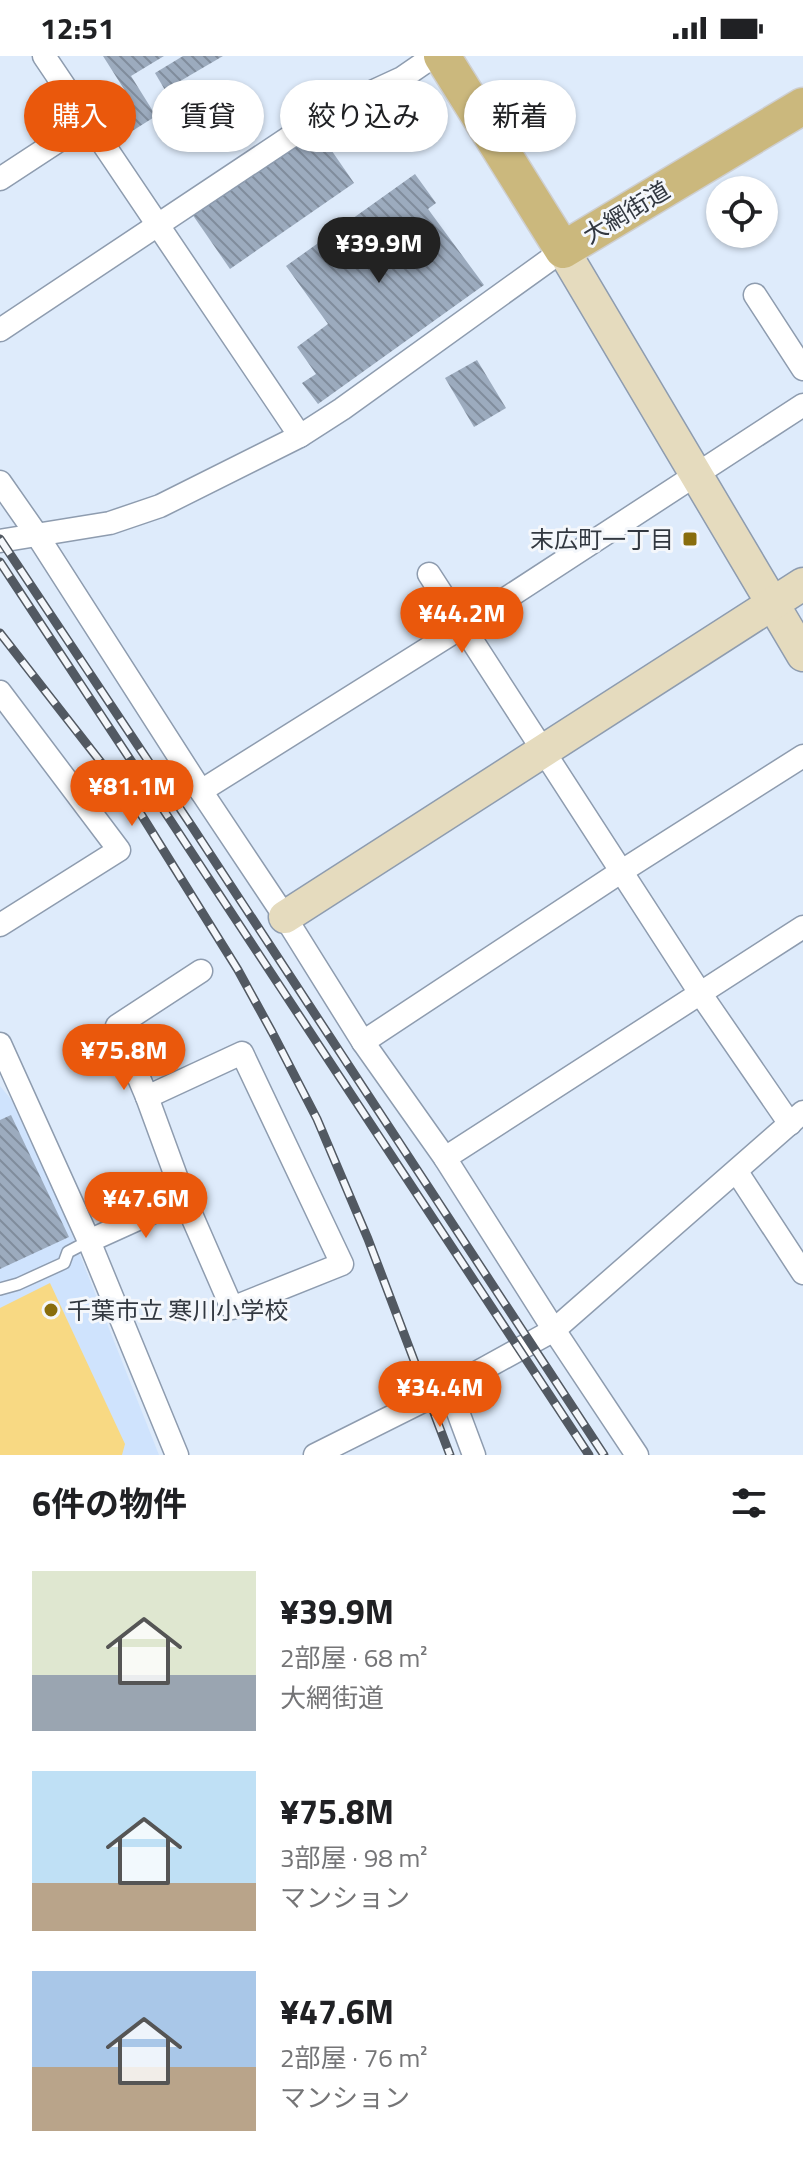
<!DOCTYPE html>
<html lang="ja">
<head>
<meta charset="utf-8">
<style>
  body { margin:0; font-family:"Titillium Web","Noto Sans JP",sans-serif; background:#f2f2f2; color:#202124; height:100vh; display:flex; flex-direction:column; font-size:30px; white-space:nowrap }
  * { box-sizing:border-box; margin:0 }
  p { font-size:26px; color:#757577 }
  .icon { flex:none; width:44px; height:44px; fill:none; stroke:currentColor; stroke-width:2; stroke-linecap:round; stroke-linejoin:round }
  .map { position:relative; height:1399px; overflow:hidden }
  .details { display:flex; flex-direction:column; background:#fff; flex:1 }
  .details>* { flex:none }
  .guide { position:absolute; left:24px; top:24px; width:756px; height:72px; display:flex; gap:16px }
  .tools { position:absolute; left:706px; top:120px; display:grid; gap:16px }
  .tools a { display:grid; place-items:center; width:72px; height:72px; border-radius:50%; background:#fff; box-shadow:0 2px 6px #0004; font-size:40px }
  .price { position:absolute; translate:-50% -68px; padding:0 18px; border-radius:28px; background:#ea580c; color:#fff; font-size:26px; line-height:52px; filter:drop-shadow(0 2px 4px #0008) }
  .price::after { content:''; position:absolute; left:50%; top:48px; width:24px; height:18px; margin-left:-12px; background:inherit; clip-path:polygon(0 0,100% 0,50% 100%) }
  .price.current { background:#222; color:#fff }
  ul { padding:0; list-style:none }
  li { display:flex; align-items:center; gap:24px; height:200px; padding:0 32px }
  li span { display:grid; place-items:center; flex:none; width:224px; height:160px; border-radius:0px; color:#555 }
  li>.icon { margin-inline-start:auto }
  span .icon { width:96px; height:96px; fill:#fffc; stroke-width:1 }
  li b { font-size:34px }
  h2 { display:flex; justify-content:space-between; align-items:center; height:96px; padding:0 32px; font-size:34px }
  .chip { padding:0 28px; border-radius:36px; background:#fff; box-shadow:0 2px 6px #0004; font-size:28px; line-height:72px }
  .chip.current { background:#ea580c; color:#fff }
  .status { display:flex; justify-content:space-between; align-items:center; height:56px; padding:0 40px; background:#fff; direction:ltr }
  .status svg { height:22px; fill:currentColor }
  .map>svg:first-child { display:block }
  .built { fill:#cfe3fd }
  .garden { fill:#f8d983 }
  .building { fill:url(#building-back-hatch) }
  .lines { fill:none; stroke-linecap:round; stroke-linejoin:round }
  .lane-casing { stroke:#8e9caf; stroke-width:14 }
  .street-casing { stroke:#8e9caf; stroke-width:25 }
  .secondary-casing { stroke:#8e9caf; stroke-width:35 }
  .primary-casing { stroke:#cecfd1; stroke-width:39 }
  .lane { stroke:#fff; stroke-width:11 }
  .street { stroke:#fff; stroke-width:22 }
  .secondary { stroke:#e5dbbe; stroke-width:32 }
  .primary { stroke:#cbb87d; stroke-width:36 }
  .rail-casing { stroke:#525962; stroke-width:9 }
  .rail { stroke:#f4f7fb; stroke-width:6; stroke-dasharray:18; stroke-linecap:butt }
  .poi-dot { fill:#896d0c; stroke:#f4f7fb; stroke-width:3 }
  .labels { text-anchor:middle; dominant-baseline:central; stroke-width:6; stroke-linejoin:round; paint-order:stroke }
  .street-label { font-size:24px; fill:#323840; stroke:#f4f7fb }
  .poi-label { font-size:24px; fill:#323840; stroke:#f4f7fb; text-anchor:end }
</style>
</head>
<body>
<div class="status"><b>12:51</b><svg viewBox="0 0 49 12"><path d="M0 12V9h3v3zM5 12V6h3v6zM10 12V3h3v9zM15 12V0h3v12zM26 1h20v11H26zM47 4h2v5h-2z"/></svg></div>
<div class="map">
<svg width="803" height="1399" viewBox="0 0 803 1399">
  <defs>
    <pattern id="building-back-hatch" width="6" height="6" patternUnits="userSpaceOnUse" patternTransform="scale(2)"><rect width="6" height="6" fill="#9cabbe"/><path d="M-1 5l2 2M0 0l6 6M5-1l2 2" fill="none" stroke="#808c9c"/></pattern>
  </defs>
  <rect width="100%" height="100%" fill="#deebfb"/>
  <!-- built -->
  <polygon class="built" points="0,1030 14,1047 44,1108 159,1399 0,1399"/>
  <!-- garden -->
  <polygon class="garden" points="50,1227 125,1388 122,1399 0,1399 0,1252"/>
  <!-- building -->
  <g class="building">
    <polygon points="103,0 164,0 131,20 156,60 129,77 113,51 129,41"/>
    <polygon points="183,0 223,0 165,34 155,17"/>
    <polygon points="314,69 354,127 230,213 190,155"/>
    <polygon points="415,118 436,147 428,153 484,229 318,348 302,327 316,318 297,291 328,268 286,210"/>
    <polygon points="477,304 506,352 474,371 445,322"/>
    <polygon points="11,1059 69,1181 0,1213 0,1064"/>
  </g>
  <g class="lines">
    <!-- lane casing -->
    <g class="lane-casing">
      <polyline id="lane" points="0,1233 18,1228 64,1207 68,1196 89,1185"/>
    </g>
    <!-- street casing -->
    <g class="street-casing">
      <g id="street">
        <polyline points="44,0 300,380"/>
        <polyline points="0,123 87,66"/>
        <polyline points="755,239 803,313"/>
        <polyline points="0,274 326,57 402,22 434,0"/>
        <polyline points="0,426 37,479 201,735 285,861 363,986 445,1102 554,1274 637,1399"/>
        <polyline points="0,485 110,467 160,450 300,380 342,353 563,194"/>
        <polyline points="429,518 700,937 790,1068"/>
        <polyline points="0,636 119,794 0,869"/>
        <polyline points="201,735 467,568 803,349"/>
        <polyline points="363,986 622,815 803,700"/>
        <polyline points="0,988 89,1185 177,1399"/>
        <polygon points="242,997 342,1208 232,1252 184,1142 147,1041"/>
        <polyline points="147,1041 117,970 201,915"/>
        <polyline points="445,1102 803,871"/>
        <polyline points="737,1116 803,1217"/>
        <polyline points="89,1185 184,1142"/>
        <polyline points="449,1332 474,1399"/>
        <polyline points="315,1399 449,1332 554,1274 803,1056"/>
      </g>
    </g>
    <!-- secondary casing -->
    <g class="secondary-casing">
      <g id="secondary">
        <polyline points="563,194 803,599"/>
        <polyline points="285,861 803,528"/>
      </g>
    </g>
    <!-- primary casing -->
    <g class="primary-casing">
      <polyline id="primary" points="442,0 563,194 803,50"/>
    </g>
    <!-- lane -->
    <use href="#lane" class="lane"/>
    <!-- street -->
    <use href="#street" class="street"/>
    <!-- secondary -->
    <use href="#secondary" class="secondary"/>
    <!-- primary -->
    <use href="#primary" class="primary"/>
    <!-- rail casing -->
    <g class="rail-casing">
      <g id="rail">
        <polyline points="0,483 193,772 604,1399"/>
        <polyline points="0,506 589,1399"/>
        <polyline points="0,577 139,755 238,914 272,976 317,1063 368,1183 450,1399"/>
      </g>
    </g>
    <!-- rail -->
    <use href="#rail" class="rail"/>
  </g>
  <!-- markers -->
  <g class="poi-dot">
    <rect x="682" y="475" width="16" height="16" rx="4"/>
    <circle cx="51" cy="1254" r="8"/>
  </g>
  <g class="labels">
    <!-- street labels -->
    <g class="street-label">
      <text transform="translate(626 156) rotate(-31)">大網街道</text>
    </g>
    <!-- poi labels -->
    <g class="poi-label">
      <text x="674" y="483">末広町一丁目</text>
      <text x="67" y="1254" text-anchor="start">千葉市立 寒川小学校</text>
    </g>
  </g>
</svg>
<div class="tools">
<a><svg class="icon" aria-label="locate" viewBox="0 0 24 24"><circle cx="12" cy="12" r="6"/><path d="M12 2v4M12 18v4M2 12h4M18 12h4"/></svg></a>
</div>
<b class="price current" style="left:379px;top:229px">¥39.9M</b>
<b class="price" style="left:462px;top:599px">¥44.2M</b>
<b class="price" style="left:132px;top:772px">¥81.1M</b>
<b class="price" style="left:124px;top:1036px">¥75.8M</b>
<b class="price" style="left:146px;top:1184px">¥47.6M</b>
<b class="price" style="left:440px;top:1373px">¥34.4M</b>
<div class="guide">
<a class="chip current">購入</a>
<a class="chip">賃貸</a>
<a class="chip">絞り込み</a>
<a class="chip">新着</a>
</div>
</div>
<section class="details">
<h2>6件の物件<svg class="icon" aria-label="filters" viewBox="0 0 24 24"><path d="M4 7h16M4 17h16"/><circle cx="9" cy="7" r="2"/><circle cx="15" cy="17" r="2"/></svg></h2>
<ul>
<li><span style="background:linear-gradient(#dfe7d0 65%,#9aa5b1 0)"><svg class="icon" aria-label="home" viewBox="0 0 24 24"><path d="M3 11l9-7 9 7M6 9v11h12V9"/></svg></span><div><b>¥39.9M</b><p>2部屋 · 68 m²</p><p>大網街道</p></div></li>
<li><span style="background:linear-gradient(#bfe0f5 70%,#b9a48a 0)"><svg class="icon" aria-label="home" viewBox="0 0 24 24"><path d="M3 11l9-7 9 7M6 9v11h12V9"/></svg></span><div><b>¥75.8M</b><p>3部屋 · 98 m²</p><p>マンション</p></div></li>
<li><span style="background:linear-gradient(#a9c7e8 60%,#b9a48a 0)"><svg class="icon" aria-label="home" viewBox="0 0 24 24"><path d="M3 11l9-7 9 7M6 9v11h12V9"/></svg></span><div><b>¥47.6M</b><p>2部屋 · 76 m²</p><p>マンション</p></div></li>
</ul>
</section>
</body>
</html>
